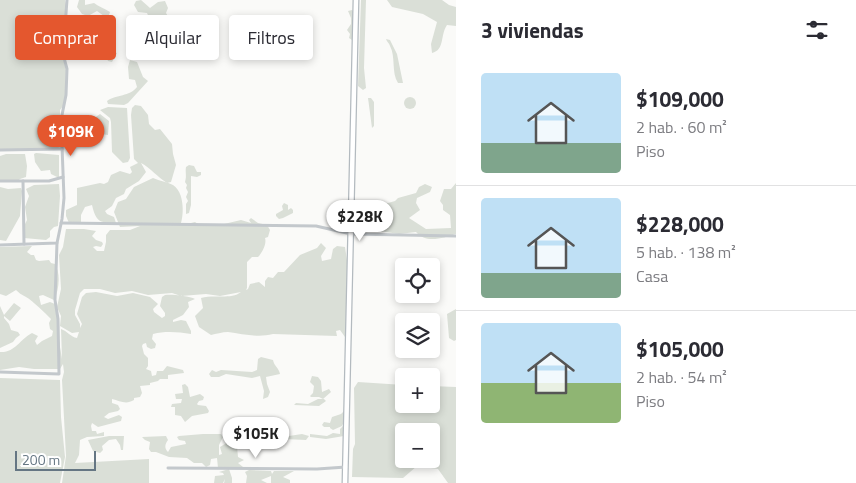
<!DOCTYPE html>
<html lang="es">
<head>
<meta charset="utf-8">
<style>
  body { margin:0; font-family:"Titillium Web",sans-serif; background:#f7f7f7; color:#2b2b33; height:100vh; display:flex; flex-direction:column; font-size:19px; white-space:nowrap }
  * { box-sizing:border-box; margin:0 }
  p { font-size:16px; color:#7c7c81 }
  .icon { flex:none; width:28px; height:28px; fill:none; stroke:currentColor; stroke-width:2; stroke-linecap:round; stroke-linejoin:round }
  .map { position:relative; flex:1; overflow:hidden }
  .side { display:flex; flex-direction:column; background:#fff; width:400px }
  .side>* { flex:none }
  .top-card { position:absolute; left:15px; top:15px; width:365px; height:45px; display:flex; gap:10px }
  .fabs { position:absolute; left:395px; top:258px; display:grid; gap:10px }
  .fabs a { display:grid; place-items:center; width:45px; height:45px; border-radius:5px; background:#fff; box-shadow:0 2px 8px #0003; font-size:25px }
  .scale { position:absolute; left:15px; bottom:12px; width:81px; box-sizing:border-box; padding-left:5px; border:2px solid #657683; border-top:0; font-size:14px; line-height:18px; white-space:nowrap; color:#657683; -webkit-text-stroke:4px #fff; paint-order:stroke }
  .price { position:absolute; translate:-50% -42px; padding:0 11px; border-radius:18px; background:#fff; color:#222; font-size:16px; line-height:32px; filter:drop-shadow(0 1px 2px #0008) }
  .price::after { content:''; position:absolute; left:50%; top:30px; width:15px; height:11px; margin-left:-8px; background:inherit; clip-path:polygon(0 0,100% 0,50% 100%) }
  .price.selected { background:#e4572e; color:#fff }
  ul { padding:0; list-style:none }
  li { display:flex; align-items:center; gap:15px; height:125px; padding:0 25px }
  li+li { border-top:1px solid #e1e1e2 }
  li span { display:grid; place-items:center; flex:none; width:140px; height:100px; border-radius:5px; color:#555 }
  li>.icon { margin-inline-start:auto }
  span .icon { width:60px; height:60px; fill:#fffc; stroke-width:1 }
  li b { font-size:21px }
  h2 { display:flex; justify-content:space-between; align-items:center; height:60px; padding:0 25px; font-size:21px }
  .pill { padding:0 18px; border-radius:5px; background:#fff; box-shadow:0 2px 8px #0003; font-size:18px; line-height:45px }
  .pill.selected { background:#e4572e; color:#fff }
  main { display:flex; flex:1; min-height:0 }
  .map>svg:first-child { display:block }
  .green { fill:#dadfd7; fill-rule:evenodd }
  .lines { fill:none; stroke-linecap:round; stroke-linejoin:round }
  .secondary-casing { stroke:#b3babf; stroke-width:7 }
  .street { stroke:#c3c8cc; stroke-width:3 }
  .secondary { stroke:#fff; stroke-width:4.5 }
</style>
</head>
<body>
<main>
<div class="map">
<svg width="456" height="483" viewBox="0 0 456 483">
  <rect width="100%" height="100%" fill="#fafaf8"/>
  <!-- green -->
  <g class="green">
    <polygon points="0,0 65,0 67,12 62,54 66,70 65,99 63,106 60,110 60,147 56,149 0,149"/>
    <path d="M79 0H85V5L94 3C99 7 104 8 110 12L109 15 104 16 97 11 88 16 82 14 77 7Z"/>
    <polygon points="141,0 150,8 158,2 165,1 168,8 166,13 169,18 168,21 161,25 150,20 147,13 138,12 134,5 136,1"/>
    <polygon points="361,0 366,0 364,68 366,88 363,90 358,86"/>
    <path d="M387 0H442L449 5 456 7V26L447 25C440 35 445 50 432 53L431 44 437 22 423 14 392 7Z"/>
    <polygon points="352,10 355,14 353,39 352,40 349,38 350,34 347,30 351,24 351,18 348,11"/>
    <path d="M386 39 390 40 397 54 403 83H398C391 72 396 57 390 46 389 43 387 42 386 39Z"/>
    <polygon points="108,51 117,53 112,62 108,61 104,52"/>
    <path d="M130 60 137 62 143 77 148 81 128 103 124 105 108 104 107 101C117 94 129 97 137 87L135 80 129 79 128 67Z"/>
    <circle cx="410" cy="103" r="6"/>
    <polygon points="368,98 371,98 374,102 374,126 372,128"/>
    <path d="M135 105 141 106 148 115 149 124 155 130 160 129 172 144 173 154 176 165 171 182 167 183C157 177 151 168 141 163L146 172 139 181 126 189 124 194 116 198 112 206 105 211 107 214 114 217 116 223C100 223 96 222 92 205L85 207 81 215V222L69 223 66 216V210L77 205V188L100 183 104 184 108 182 111 175 120 171 130 174 132 172 130 167 138 163 134 159 131 115 132 108Z"/>
    <polygon points="108,107 127,108 130,158 128,162 123,163 112,152 111,122 110,118 100,110"/>
    <path d="M100 114 109 121 108 135 101 134 95 143H86L82 140 80 132C83 127 95 117 100 114Z"/>
    <polygon points="36,153 59,155 59,178 51,174 50,170 41,171 35,162 34,154"/>
    <polygon points="6,154 25,154 27,166 26,177 20,179 17,182 0,180 0,156"/>
    <path d="M189 165 194 166 197 172H201V175L197 177 191 176V205L189 213 186 214V204L188 201 186 197 188 192 186 188 187 185 185 182C187 176 185 172 186 167Z"/>
    <path d="M153 178C160 181 167 182 173 185 184 192 184 212 181 223L187 224 195 222 198 224H224L241 220 251 223 249 220 251 218 258 223 267 225 270 230 268 237 265 238C267 244 262 253 258 257H252L247 262V288L246 290 248 289 250 284 259 282 265 287V281L268 277 273 278 278 272H284L300 255 317 248 321 243 326 248 321 256 322 261 331 259 333 249 337 246 345 247 348 267 347 333 345 337 340 330 336 331 337 336 273 334C258 338 243 334 228 332 222 332 216 334 211 335L199 327 195 316 203 308 201 298C214 294 231 300 241 292L220 296 206 294 181 296 172 293 148 295 132 291 115 293 100 289H84L80 293 75 310V315L80 324V328L82 324 77 314 82 297 86 293 96 292 117 296 133 293 150 297 158 304 153 309 154 312 162 318 165 316V313L160 306 162 297 165 295C171 294 189 296 195 299L188 302 189 307 183 315 173 320V322L181 320 186 321 191 331V334C178 332 165 331 153 334L152 339 156 344 155 348 151 349 147 347 146 343 143 344 142 346 144 354 148 358V366L146 369 151 371 152 376 156 375 157 371H163L167 366 183 370 184 373 168 375V379H160L158 381 150 383V385L140 386 142 393 140 397 134 398V400C126 405 120 401 112 399V403L118 405 120 409 118 411 109 413 104 417 108 419 119 415 122 417 121 421 98 427 92 423 91 426 92 431H96L97 434 104 432V436L87 437 80 440 79 455 75 463 149 459V483H62L66 456 62 380 64 372 63 364 60 369H34L19 367 0 370V352C15 353 20 339 32 333L38 336 35 341 37 345 42 341 52 336 53 331 50 329 49 323 51 319C45 313 33 301 26 297 21 294 20 294 16 290L6 296 0 294V247L31 246H32L27 252 31 255H34L36 260 39 261 49 260 51 263 55 264C61 274 59 290 54 300L43 295 39 296 41 305 50 302 55 304 58 315V335L62 359 61 329C67 331 71 337 77 338L79 332 72 333 60 326 61 316 57 307 61 289 59 255 63 247 66 229H84L96 231 92 236 96 240 102 242 103 244 101 247 96 246 93 247 97 251H104L106 242V235L110 230H130L140 226 120 227 114 212 118 202 126 199 134 187Z"/>
    <path d="M456 183V234C443 238 426 244 416 232L399 234 366 229 361 232 355 230V214L358 211 372 212 381 205 395 201 398 198 416 193 419 187 425 184 432 187 430 192 417 198 416 203 420 210 409 218 426 229 451 228 450 215 443 210V205L440 201 444 189H451Z"/>
    <polygon points="59,184 60,196 58,226 54,227 50,231 50,237 46,240 24,238 23,228 27,220 25,207 29,196 26,189 34,185"/>
    <polygon points="0,187 8,189 21,188 22,191 20,216 6,241 0,240"/>
    <polygon points="284,203 288,205 288,210 291,208 293,210 293,213 283,218 279,219 276,216 276,214 283,210 282,206"/>
    <polygon points="14,303 21,308 10,321 4,316 4,318 9,324 11,330 18,332 20,335 16,338 13,342 0,348 0,306 4,315"/>
    <polygon points="456,309 456,340 454,341 449,338 447,314"/>
    <path d="M261 357 273 360C274 366 279 368 280 374L266 377 267 384 270 392 268 397 263 399 264 391 260 376 252 378 226 374 219 377H211L209 374 212 370 216 372 221 370 252 372 257 370 258 359Z"/>
    <polygon points="312,376 318,377 321,381 322,392 329,389 331,392 323,399 319,397 311,397 310,396 313,393 314,386 310,382"/>
    <polygon points="0,378 60,380 61,417 65,457 60,483 0,483"/>
    <path d="M358 382 404 385V404H431V386L456 387V483H448L438 469 417 466 403 478 352 477 353 449 355 444 354 388ZM404 431H431V459H404Z"/>
    <polygon points="185,384 188,387 190,397 200,394 204,397 203,400 199,401 197,404 198,405 206,406 209,411 208,413 192,416 185,422 181,416 175,415 175,407 171,407 172,404 181,403 182,399 176,399 175,394 183,393 182,385"/>
    <polygon points="318,399 324,399 326,401 319,406 294,405 296,403 308,404"/>
    <polygon points="346,409 349,416 346,417 342,426 333,430 330,428 330,427 324,427 322,425 324,422 330,423 332,417 341,414"/>
    <polygon points="345,424 344,436 326,439 310,437 310,434 327,436 333,433 340,434 340,429"/>
    <polygon points="264,431 289,436 302,434 309,436 306,440 262,438 261,432"/>
    <path d="M203 434H221L223 437 219 445V455L222 454 220 447 230 441 233 446H237L238 457 244 460 238 463 243 467 237 468H218L217 458 211 459 210 465 206 467 202 463H194L187 458 169 457 156 452H151L149 449 150 442 145 440 142 437 166 436 168 440C165 444 164 448 168 452L171 447 186 444 185 441 179 440 177 437 179 436Z"/>
    <polygon points="109,436 124,436 123,450 121,450 120,445 116,439 109,440 102,446 103,450 100,453 93,451 88,440"/>
    <polygon points="229,469 232,478 232,483 224,483 225,479 223,483 214,483 215,476 224,475 223,473 219,472"/>
    <polygon points="249,470 271,471 272,474 274,471 294,471 283,477 290,480 290,483 271,483 271,476 261,480 267,483 246,483 247,476 245,472"/>
  </g>
  <g class="lines">
    <!-- secondary casing -->
    <g class="secondary-casing">
      <polyline id="secondary" points="345,483 356,0"/>
    </g>
    <!-- street -->
    <g class="street">
      <polyline points="0,150 62,149"/>
      <polyline points="0,181 49,181 63,177"/>
      <polyline points="23,181 24,244"/>
      <polyline points="61,223 316,226 351,234 456,236"/>
      <polyline points="0,245 57,243 62,219 64,198 61,120 66,95 67,69 63,54 67,0"/>
      <polyline points="0,372 59,374 58,319 55,300 57,243"/>
      <polyline points="168,468 317,469 346,467"/>
    </g>
    <!-- secondary -->
    <use href="#secondary" class="secondary"/>
  </g>
</svg>
<div class="fabs">
<a><svg class="icon" aria-label="locate" viewBox="0 0 24 24"><circle cx="12" cy="12" r="6"/><path d="M12 2v4M12 18v4M2 12h4M18 12h4"/></svg></a>
<a><svg class="icon" aria-label="layers" viewBox="0 0 24 24"><path d="M12 4l9 5-9 5-9-5zM3 14l9 5 9-5"/></svg></a>
<a>+</a>
<a>−</a>
</div>
<div class="scale">200 m</div>
<b class="price selected" style="left:71px;top:157px">$109K</b>
<b class="price" style="left:360px;top:242px">$228K</b>
<b class="price" style="left:256px;top:459px">$105K</b>
<div class="top-card">
<a class="pill selected">Comprar</a>
<a class="pill">Alquilar</a>
<a class="pill">Filtros</a>
</div>
</div>
<section class="side">
<h2>3 viviendas<svg class="icon" aria-label="filters" viewBox="0 0 24 24"><path d="M4 7h16M4 17h16"/><circle cx="9" cy="7" r="2"/><circle cx="15" cy="17" r="2"/></svg></h2>
<ul>
<li><span style="background:linear-gradient(#bfe0f5 70%,#7fa58c 0)"><svg class="icon" aria-label="home" viewBox="0 0 24 24"><path d="M3 11l9-7 9 7M6 9v11h12V9"/></svg></span><div><b>$109,000</b><p>2 hab. · 60 m²</p><p>Piso</p></div></li>
<li><span style="background:linear-gradient(#bfe0f5 75%,#7fa58c 0)"><svg class="icon" aria-label="home" viewBox="0 0 24 24"><path d="M3 11l9-7 9 7M6 9v11h12V9"/></svg></span><div><b>$228,000</b><p>5 hab. · 138 m²</p><p>Casa</p></div></li>
<li><span style="background:linear-gradient(#bfe0f5 60%,#8fb573 0)"><svg class="icon" aria-label="home" viewBox="0 0 24 24"><path d="M3 11l9-7 9 7M6 9v11h12V9"/></svg></span><div><b>$105,000</b><p>2 hab. · 54 m²</p><p>Piso</p></div></li>
</ul>
</section>
</main>
</body>
</html>
